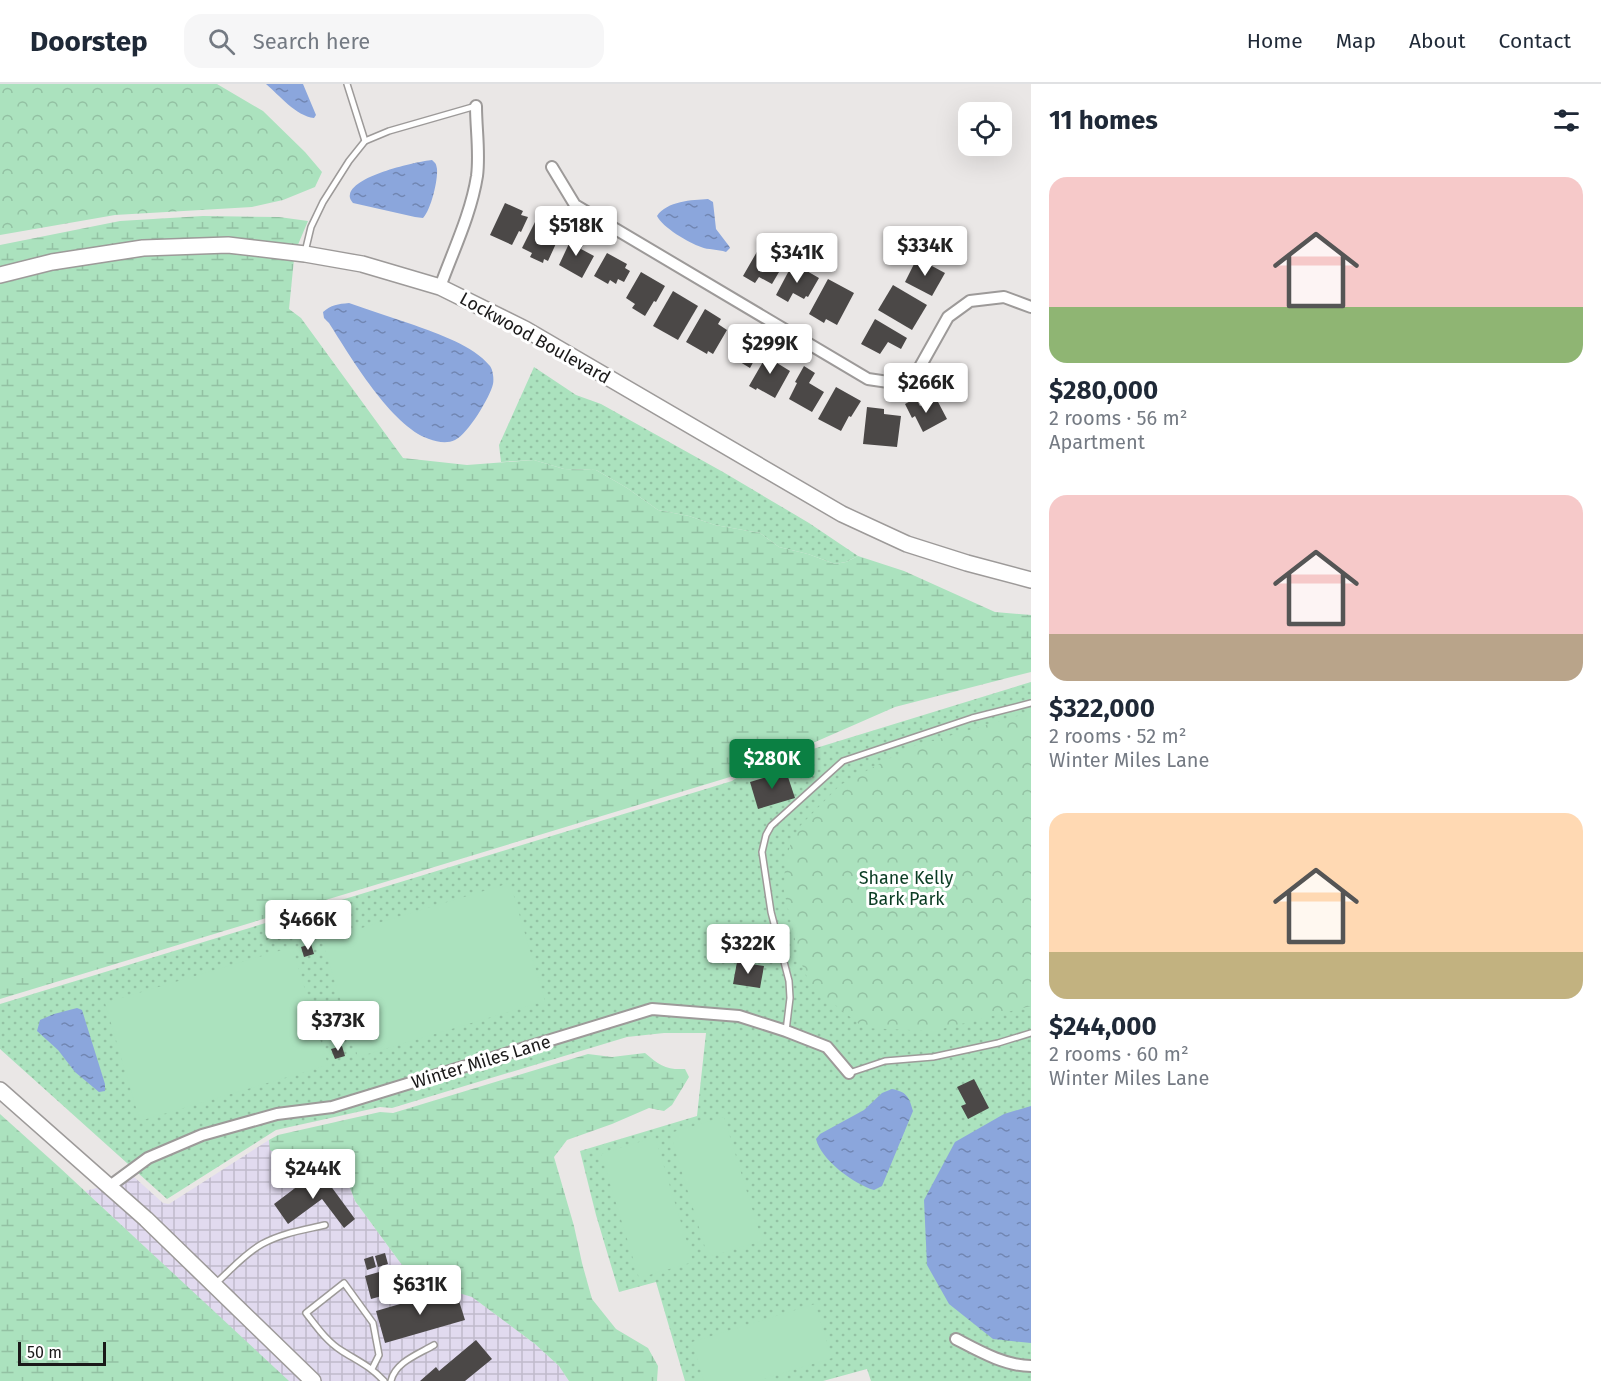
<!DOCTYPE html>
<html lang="en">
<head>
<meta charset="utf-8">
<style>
  body { margin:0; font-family:"Fira Sans",sans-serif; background:#f6f6f7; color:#1f2937; height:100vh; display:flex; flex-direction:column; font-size:22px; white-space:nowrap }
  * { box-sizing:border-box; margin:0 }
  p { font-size:20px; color:#747a83 }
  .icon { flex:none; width:33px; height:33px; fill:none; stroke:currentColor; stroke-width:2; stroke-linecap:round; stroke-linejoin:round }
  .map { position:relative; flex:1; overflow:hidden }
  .panel { display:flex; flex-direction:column; background:#fff; width:570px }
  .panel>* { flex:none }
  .controls { position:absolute; left:958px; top:18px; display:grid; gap:12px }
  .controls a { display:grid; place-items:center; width:54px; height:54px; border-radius:12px; background:#fff; box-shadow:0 6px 24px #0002; font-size:30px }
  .scale { position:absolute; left:18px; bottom:15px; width:88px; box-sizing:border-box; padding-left:6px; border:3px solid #1a1919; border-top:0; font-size:16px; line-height:21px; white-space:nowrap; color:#1a1919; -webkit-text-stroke:4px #fff; paint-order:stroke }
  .price { position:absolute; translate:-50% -51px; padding:0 14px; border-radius:6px; background:#fff; color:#222; font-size:20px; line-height:39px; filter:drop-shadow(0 2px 3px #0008) }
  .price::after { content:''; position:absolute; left:50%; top:36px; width:18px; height:14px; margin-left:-9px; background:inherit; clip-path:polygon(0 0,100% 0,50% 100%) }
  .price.on { background:#0b8043; color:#fff }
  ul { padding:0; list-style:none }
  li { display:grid; align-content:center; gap:12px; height:318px; padding:0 18px }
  li span { display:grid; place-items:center; height:186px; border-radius:18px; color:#555 }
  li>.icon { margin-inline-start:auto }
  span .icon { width:108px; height:108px; fill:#fffc; stroke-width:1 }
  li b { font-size:26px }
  h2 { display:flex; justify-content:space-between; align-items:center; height:72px; padding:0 18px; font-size:26px }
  header { display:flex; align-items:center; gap:36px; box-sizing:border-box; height:84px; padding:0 30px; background:#fff; border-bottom:2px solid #e0e1e3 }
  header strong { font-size:28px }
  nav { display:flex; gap:33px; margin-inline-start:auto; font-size:21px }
  .search { width:420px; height:54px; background:#f6f6f7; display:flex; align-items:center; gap:15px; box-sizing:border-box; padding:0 21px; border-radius:18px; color:#747a83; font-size:22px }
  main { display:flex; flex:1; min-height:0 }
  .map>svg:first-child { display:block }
  .industrial { fill:url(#industrial-grid) }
  .green { fill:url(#green-dots) }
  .forest { fill:url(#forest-crowns) }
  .wetland { fill:url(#wetland-marsh) }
  .pitch { fill:#abe2be }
  .water { fill:url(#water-ripples) }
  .building { fill:#4b4847 }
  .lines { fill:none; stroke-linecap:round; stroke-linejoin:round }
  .lane-casing { stroke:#9d9a99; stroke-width:8 }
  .street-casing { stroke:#9d9a99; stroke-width:14 }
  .secondary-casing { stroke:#9d9a99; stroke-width:18 }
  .lane { stroke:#fff; stroke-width:5 }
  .street { stroke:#fff; stroke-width:10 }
  .secondary { stroke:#fff; stroke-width:15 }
  .labels { text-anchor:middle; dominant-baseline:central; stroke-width:6; stroke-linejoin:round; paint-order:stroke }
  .street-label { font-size:18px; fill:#1a1919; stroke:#fff }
  .park-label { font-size:18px; fill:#0a3c23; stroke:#fff }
</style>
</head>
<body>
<header>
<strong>Doorstep</strong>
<div class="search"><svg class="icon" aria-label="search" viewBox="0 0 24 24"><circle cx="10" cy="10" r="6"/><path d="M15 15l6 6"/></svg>Search here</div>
<nav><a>Home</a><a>Map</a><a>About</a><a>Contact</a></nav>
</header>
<main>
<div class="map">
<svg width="1031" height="1297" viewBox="0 0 1031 1297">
  <defs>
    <pattern id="industrial-grid" width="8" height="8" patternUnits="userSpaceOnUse" patternTransform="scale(1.5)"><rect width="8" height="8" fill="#e1daef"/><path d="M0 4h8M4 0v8" fill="none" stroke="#c0bacc"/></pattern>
    <pattern id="green-dots" width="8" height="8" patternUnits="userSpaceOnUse" patternTransform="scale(1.5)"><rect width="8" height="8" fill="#abe2be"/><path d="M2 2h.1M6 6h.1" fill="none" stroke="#93c1a3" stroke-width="1.8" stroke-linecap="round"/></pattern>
    <pattern id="forest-crowns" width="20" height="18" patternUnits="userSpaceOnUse" patternTransform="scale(1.5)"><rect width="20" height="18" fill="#abe2be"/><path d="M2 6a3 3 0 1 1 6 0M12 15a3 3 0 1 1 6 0" fill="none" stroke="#93c1a3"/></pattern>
    <pattern id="wetland-marsh" width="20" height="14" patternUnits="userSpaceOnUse" patternTransform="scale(1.5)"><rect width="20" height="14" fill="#abe2be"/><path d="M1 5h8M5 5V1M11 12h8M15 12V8" fill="none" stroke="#93c1a3"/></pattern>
    <pattern id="water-ripples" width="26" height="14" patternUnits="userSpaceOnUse" patternTransform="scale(1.5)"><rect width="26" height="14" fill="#8ba6dc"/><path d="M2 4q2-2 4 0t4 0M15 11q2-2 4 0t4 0" fill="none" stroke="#7186b2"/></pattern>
  </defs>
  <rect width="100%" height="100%" fill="#eae7e6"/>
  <!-- industrial -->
  <g class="industrial">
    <polygon points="269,1056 271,1066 289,1076 335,1081 347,1096 355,1117 399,1177 410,1190 472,1213 535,1260 559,1282 569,1297 322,1297 120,1102 134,1093 163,1119 169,1120"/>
    <polygon points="101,1103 141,1140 303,1297 288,1297 85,1107"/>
  </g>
  <!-- green -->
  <g class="green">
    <polygon points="534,283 576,311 601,320 723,388 809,439 858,472 846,478 835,480 808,470 779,463 760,449 715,441 689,432 658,426 627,404 596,386 564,385 534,376 501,378 499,361"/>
    <polygon points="1031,598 1031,1297 871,1297 867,1285 823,1297 685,1297 656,1198 619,1208 596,1131 580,1067 697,1032 706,949 664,949 627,953 392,1024 380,1023 276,1046 167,1115 0,965 0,920 732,697 751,684"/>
  </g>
  <!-- forest -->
  <g class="forest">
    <polygon points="0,0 217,0 263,27 305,68 322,88 315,103 283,116 252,123 115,131 0,151"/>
    <polygon points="1031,628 1031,922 934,947 864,944 814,904 806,891 799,873 784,807 785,780 791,758 800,742 840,701 911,663"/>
  </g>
  <!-- wetland -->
  <g class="wetland">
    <polygon points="203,132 279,133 308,137 297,163 228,155 0,185 0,161 120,137"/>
    <polygon points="227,167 294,175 289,225 301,234 403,374 467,381 534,376 564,385 596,386 627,404 658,426 689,432 715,441 760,449 779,463 808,470 835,480 846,478 858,472 904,487 995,528 1031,531 1031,588 895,623 806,662 750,679 730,693 0,915 0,198 53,184 143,170"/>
    <path d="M645 969C659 981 666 986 685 985L689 993 672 1021 664 1027 649 1024 612 1040 567 1056 554 1073 574 1142 582 1179 592 1215 616 1245 648 1264 658 1282 657 1297H569L559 1282 535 1260 472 1213 429 1200 410 1190 399 1177 355 1117 347 1096 335 1081 289 1076 270 1066 269 1056 278 1051 380 1028 393 1029 588 970 612 973Z"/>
    <polygon points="0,1030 59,1083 289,1297 0,1297"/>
  </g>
  <!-- pitch -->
  <g class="pitch">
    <polygon points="510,799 545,917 358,973 322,856"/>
    <polygon points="292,863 328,981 140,1037 105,919"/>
    <polygon points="724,1033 762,1157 708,1173 670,1049"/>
    <polygon points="655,1053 693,1178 639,1194 601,1070"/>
    <polygon points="815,1220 832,1274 757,1297 704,1297 692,1258"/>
  </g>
  <!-- water -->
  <g class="water">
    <path d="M266 0H303L316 31 314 34C296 32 279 11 266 0Z"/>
    <path d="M432 76C436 80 436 79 437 85 438 96 431 126 423 134L415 133 353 119C351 116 349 114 350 110 355 91 415 78 432 76Z"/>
    <path d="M708 115 713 118 716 145 729 162 730 164 726 168C718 165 708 166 701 163 689 159 662 143 657 132 667 117 692 116 708 115Z"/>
    <path d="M349 219C370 226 392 234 414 241 438 250 473 261 490 282 493 286 494 295 493 300 490 313 468 350 455 356 447 360 437 358 429 355 391 342 350 272 329 239L324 234 323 228C331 221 338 220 349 219Z"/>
    <polygon points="77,924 82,926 105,1000 105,1007 99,1008 75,988 58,966 37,947 40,936 54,930"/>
    <path d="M892 1005C907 1008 909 1013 913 1027L882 1102 874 1106C854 1100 821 1076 816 1055L820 1050 864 1026 882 1009Z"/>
    <polygon points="1031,1022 1031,1259 993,1255 949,1220 927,1181 924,1116 955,1058 1004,1030"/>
  </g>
  <!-- building -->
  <g class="building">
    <polygon points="505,119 523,127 521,131 528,133 521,148 519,147 512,161 490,151"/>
    <polygon points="538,132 550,138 546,147 559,153 548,177 544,175 543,179 530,173 532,169 522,164"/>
    <polygon points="574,149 586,156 581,165 594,172 582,194 559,181"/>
    <polygon points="762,159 782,171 781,174 786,176 772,200 759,193 755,199 743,192"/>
    <polygon points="607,169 627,180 625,184 630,187 624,198 618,195 616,200 610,196 608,200 594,192"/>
    <polygon points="917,174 945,189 932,212 905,198"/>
    <polygon points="793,179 819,194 808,213 806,212 804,215 793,209 788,218 776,211"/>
    <polygon points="641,188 665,202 656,218 654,217 645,232 632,224 635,220 626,214"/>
    <polygon points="828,195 854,209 837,241 826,235 824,239 809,230"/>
    <polygon points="893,201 927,221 912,246 878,226"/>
    <polygon points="673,207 698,222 678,256 653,242"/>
    <polygon points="705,225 721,235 718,240 727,246 713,270 708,267 707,270 686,258"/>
    <polygon points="875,235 907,254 901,265 888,258 880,270 861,260"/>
    <polygon points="738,246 763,260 750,284 735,275 737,273 731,269 734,263 730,261"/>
    <polygon points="771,264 782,270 777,279 790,287 775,314 757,304 756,306 749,302"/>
    <polygon points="804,282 815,289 809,299 824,308 812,328 789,315 797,299 795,298"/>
    <polygon points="836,303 861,317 851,333 849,332 841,347 818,335"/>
    <polygon points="916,314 920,322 930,316 932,319 937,316 947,335 923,348 915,332 912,334 905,320"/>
    <polygon points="867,323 884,325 884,330 901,332 897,363 863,360"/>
    <polygon points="786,687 795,714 758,725 750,698"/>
    <polygon points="311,860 314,870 304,873 301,863"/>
    <polygon points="737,878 764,882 760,904 733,900"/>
    <polygon points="342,962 345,972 335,975 331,965"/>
    <polygon points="974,995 989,1024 968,1035 961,1022 966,1020 957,1003"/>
    <polygon points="319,1086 355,1135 344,1144 322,1115 288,1140 274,1120"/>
    <polygon points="385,1169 388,1180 378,1183 375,1172"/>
    <polygon points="373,1172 376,1183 367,1186 364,1175"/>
    <polygon points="397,1183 403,1206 371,1215 365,1192"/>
    <polygon points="455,1204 465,1236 385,1259 376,1227"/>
    <polygon points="476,1256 492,1275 465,1297 420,1297 436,1283 439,1287"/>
  </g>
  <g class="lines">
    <!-- lane casing -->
    <g class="lane-casing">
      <g id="lane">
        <polyline points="347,0 365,57"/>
        <polyline points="305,168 311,143 323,118 349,77 365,57 389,47 476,22"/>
        <polyline points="786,947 790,914 789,897 771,828 762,768 766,751 771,742 843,677 972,634 1031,619"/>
        <polyline points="849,989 885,977 933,973 998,959 1031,949"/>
        <path d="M215 1200C230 1187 244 1170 262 1160 282 1149 304 1146 325 1141"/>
        <path d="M372 1285 379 1271 373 1239 344 1199 306 1229C316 1242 327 1258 342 1267 358 1277 370 1282 384 1297"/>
        <path d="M391 1297C395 1278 419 1270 434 1261"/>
      </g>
    </g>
    <!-- street casing -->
    <g class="street-casing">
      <g id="street">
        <polyline points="552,83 575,121 868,295 895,299 916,290 948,233 970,217 1004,213 1031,223"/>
        <path d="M440 203C453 167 471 130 477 92 480 69 476 45 476 22"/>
        <polyline points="110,1102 148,1074 202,1051 277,1030 332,1023 652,925 739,932 786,947 827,963 849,989"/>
        <path d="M956 1255C979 1267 1005 1282 1031 1282"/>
      </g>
    </g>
    <!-- secondary casing -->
    <g class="secondary-casing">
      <g id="secondary">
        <polyline points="0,191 52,178 143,164 228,161 305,170 362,180 440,203 525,245 842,430 907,460 967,479 1031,496"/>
        <polyline points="0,1006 146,1135 313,1297"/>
      </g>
    </g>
    <!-- lane -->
    <use href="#lane" class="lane"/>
    <!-- street -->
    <use href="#street" class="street"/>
    <!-- secondary -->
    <use href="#secondary" class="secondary"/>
  </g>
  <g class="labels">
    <!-- street labels -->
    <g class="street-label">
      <text transform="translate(535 254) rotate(29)">Lockwood Boulevard</text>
      <text transform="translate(481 978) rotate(-17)">Winter Miles Lane</text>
    </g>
    <!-- park labels -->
    <g class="park-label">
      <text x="906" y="794">Shane Kelly<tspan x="906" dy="21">Bark Park</tspan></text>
    </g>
  </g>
</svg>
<div class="controls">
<a><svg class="icon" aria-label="locate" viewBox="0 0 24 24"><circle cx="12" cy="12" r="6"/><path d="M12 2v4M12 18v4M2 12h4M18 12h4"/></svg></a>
</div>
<div class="scale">50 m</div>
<b class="price" style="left:576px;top:173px">$518K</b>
<b class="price" style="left:925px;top:193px">$334K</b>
<b class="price" style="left:797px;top:200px">$341K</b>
<b class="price" style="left:770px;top:291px">$299K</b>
<b class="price" style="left:926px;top:330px">$266K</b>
<b class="price on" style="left:772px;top:706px">$280K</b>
<b class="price" style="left:308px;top:867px">$466K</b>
<b class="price" style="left:748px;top:891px">$322K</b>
<b class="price" style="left:338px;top:968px">$373K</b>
<b class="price" style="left:313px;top:1116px">$244K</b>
<b class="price" style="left:420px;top:1232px">$631K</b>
</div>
<section class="panel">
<h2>11 homes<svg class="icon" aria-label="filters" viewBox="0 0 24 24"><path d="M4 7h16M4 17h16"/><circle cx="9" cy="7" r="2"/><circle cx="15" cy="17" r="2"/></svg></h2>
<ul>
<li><span style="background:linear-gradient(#f6c9c9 70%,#8fb573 0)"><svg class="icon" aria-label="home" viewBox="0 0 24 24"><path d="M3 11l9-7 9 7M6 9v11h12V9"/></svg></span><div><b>$280,000</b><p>2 rooms · 56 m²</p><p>Apartment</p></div></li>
<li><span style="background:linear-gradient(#f6c9c9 75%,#b9a48a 0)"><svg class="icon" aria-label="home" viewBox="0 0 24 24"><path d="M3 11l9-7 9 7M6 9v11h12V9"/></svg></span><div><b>$322,000</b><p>2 rooms · 52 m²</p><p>Winter Miles Lane</p></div></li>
<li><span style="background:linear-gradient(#ffd9b3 75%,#c2b280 0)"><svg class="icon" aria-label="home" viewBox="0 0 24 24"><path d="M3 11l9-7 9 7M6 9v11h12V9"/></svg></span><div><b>$244,000</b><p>2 rooms · 60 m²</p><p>Winter Miles Lane</p></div></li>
</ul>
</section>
</main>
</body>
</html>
